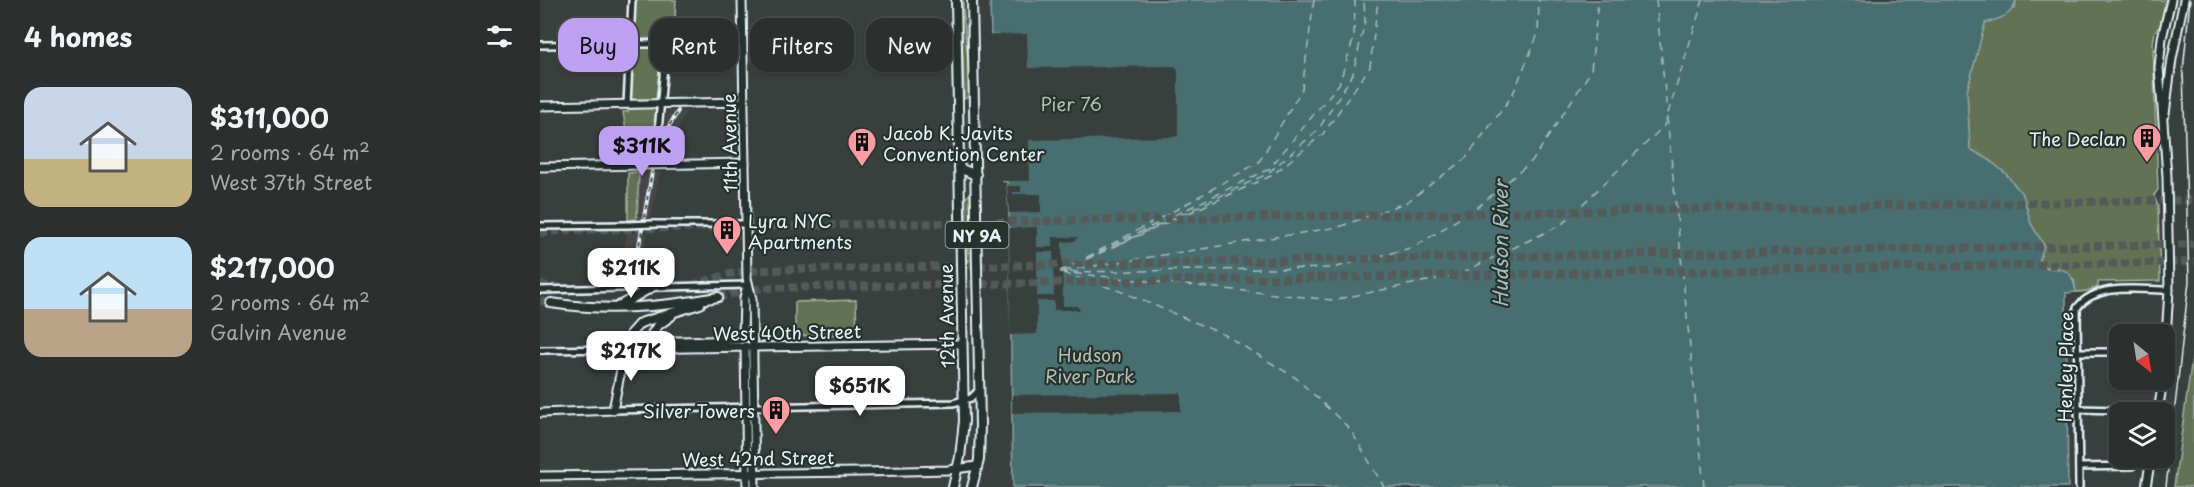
<!DOCTYPE html>
<html lang="en">
<head>
<meta charset="utf-8">
<style>
  body { margin:0; font-family:"Playpen Sans",sans-serif; background:#373b39; color:#f1f3f6; height:100vh; display:flex; flex-direction:column; font-size:22px; white-space:nowrap }
  * { box-sizing:border-box; margin:0 }
  p { font-size:20px; color:#a6a9aa }
  .icon { flex:none; width:33px; height:33px; fill:none; stroke:currentColor; stroke-width:2; stroke-linecap:round; stroke-linejoin:round }
  .map { position:relative; flex:1; overflow:hidden }
  .details { display:flex; flex-direction:column; background:#2b2f2d; width:540px }
  .details>* { flex:none }
  .top-card { position:absolute; left:18px; top:18px; width:570px; height:54px; display:flex; gap:12px }
  .needle { width:39px; rotate:150deg }
  .fabs { position:absolute; left:1569px; top:324px; display:grid; gap:12px }
  .fabs a { display:grid; place-items:center; width:66px; height:66px; border-radius:12px; background:#2b2f2d; box-shadow:0 2px 4px #0004,0 0 0 2px #474a49; font-size:30px }
  .price { position:absolute; translate:-50% -51px; padding:0 14px; border-radius:12px; background:#fff; color:#222; font-size:20px; line-height:39px; filter:drop-shadow(0 2px 3px #0008) }
  .price::after { content:''; position:absolute; left:50%; top:36px; width:18px; height:14px; margin-left:-9px; background:inherit; clip-path:polygon(0 0,100% 0,50% 100%) }
  .price.current { background:#bca0f2; color:#111 }
  ul { padding:0; list-style:none }
  li { display:flex; align-items:center; gap:18px; height:150px; padding:0 24px }
  li span { display:grid; place-items:center; flex:none; width:168px; height:120px; border-radius:18px; color:#555 }
  li>.icon { margin-inline-start:auto }
  span .icon { width:72px; height:72px; fill:#fffc; stroke-width:1 }
  li b { font-size:26px }
  h2 { display:flex; justify-content:space-between; align-items:center; height:72px; padding:0 24px; font-size:26px }
  .chip { padding:0 21px; border-radius:18px; background:#2b2f2d; box-shadow:0 2px 4px #0004,0 0 0 2px #474a49; font-size:21px; line-height:54px }
  .chip.current { background:#bca0f2; color:#111 }
  main { display:flex; flex:1; min-height:0 }
  .map>svg:first-child { display:block }
  .built { fill:#464747 }
  .green { fill:#647254; stroke:#a6b2a6; stroke-width:1.5 }
  .water { fill:#496e6f; stroke:#89a2a6; stroke-width:1.5 }
  .pier { fill:#393f3c; fill-rule:evenodd }
  .lines { fill:none; stroke-linecap:round; stroke-linejoin:round }
  .ferry { stroke:#a8bdc1; stroke-width:1.5; stroke-dasharray:8 6; stroke-linecap:butt }
  .highway-tunnel { stroke:#535a58; stroke-width:8; stroke-dasharray:8 4; stroke-linecap:butt }
  .minor-casing { stroke:#e8f1f8; stroke-width:10 }
  .major-casing { stroke:#e8f1f8; stroke-width:11 }
  .highway-casing { stroke:#e8f1f8; stroke-width:12 }
  .minor { stroke:#26332d; stroke-width:5 }
  .major { stroke:#26332d; stroke-width:7 }
  .highway { stroke:#26332d; stroke-width:8 }
  .tram { stroke:#e8f1f8; stroke-width:1.5 }
  .rail-casing { stroke:#e8f1f8; stroke-width:4 }
  .rail { stroke:#26332d; stroke-width:1.5; stroke-dasharray:4.5; stroke-linecap:butt }
  .minor-bridge-casing { stroke:#e8f1f8; stroke-width:10; stroke-linecap:butt }
  .minor-bridge { stroke:#26332d; stroke-width:5 }
  .labels { text-anchor:middle; dominant-baseline:central; stroke-width:4.5; stroke-linejoin:round; paint-order:stroke }
  .shield { fill:#26332d; stroke:#aeb8bb; stroke-width:1.5 }
  .shield-label { font-size:16px; font-weight:bold; fill:#e8f1f8 }
  .park-label { font-size:18px; fill:#b3beb6; stroke:#26332d }
  .poi-label { font-size:18px; fill:#e8f1f8; stroke:#26332d; text-anchor:start }
  .street-label { font-size:18px; fill:#e8f1f8; stroke:#26332d }
  .water-label { font-size:20px; font-style:italic; fill:#a8bdc1; stroke:#26332d }
</style>
</head>
<body>
<main>
<section class="details">
<h2>4 homes<svg class="icon" aria-label="filters" viewBox="0 0 24 24"><path d="M4 7h16M4 17h16"/><circle cx="9" cy="7" r="2"/><circle cx="15" cy="17" r="2"/></svg></h2>
<ul>
<li><span style="background:linear-gradient(#c9d6e8 60%,#c2b280 0)"><svg class="icon" aria-label="home" viewBox="0 0 24 24"><path d="M3 11l9-7 9 7M6 9v11h12V9"/></svg></span><div><b>$311,000</b><p>2 rooms · 64 m²</p><p>West 37th Street</p></div></li>
<li><span style="background:linear-gradient(#bfe0f5 60%,#b9a48a 0)"><svg class="icon" aria-label="home" viewBox="0 0 24 24"><path d="M3 11l9-7 9 7M6 9v11h12V9"/></svg></span><div><b>$217,000</b><p>2 rooms · 64 m²</p><p>Galvin Avenue</p></div></li>
</ul>
</section>
<div class="map">
<svg width="1654" height="487" viewBox="0 0 1654 487">
  <rect width="100%" height="100%" fill="#393f3c"/>
  <filter id="ink" filterUnits="userSpaceOnUse"><feTurbulence type="fractalNoise" baseFrequency=".0167" numOctaves="2"/><feDisplacementMap in="SourceGraphic" scale="12" xChannelSelector="R" yChannelSelector="G"/><feConvolveMatrix kernelMatrix="1 2 1 2 8 2 1 2 1" color-interpolation-filters="sRGB"/></filter>
  <g filter="url(#ink)">
    <!-- built -->
    <g class="built">
      <polygon points="127,111 146,111 127,158 123,158"/>
      <polygon points="99,172 120,172 111,219 96,219"/>
      <polygon points="87,233 108,233 102,257 102,280 79,281"/>
    </g>
    <!-- green -->
    <g class="green">
      <polygon points="95,0 136,0 134,38 95,39"/>
      <path d="M421 0H423C424 32 430 64 430 96L424 99Z"/>
      <path d="M1476 0H1626L1620 26 1615 31 1613 43 1618 190 1614 195 1618 206 1620 281 1558 282V287C1551 291 1544 292 1536 292L1534 280 1517 267H1502L1498 265 1504 245 1491 224 1483 195 1465 173 1448 159 1430 149 1427 91 1445 23 1475 8Z"/>
      <polygon points="95,47 119,47 122,49 116,100 93,100 91,98 93,50"/>
      <path d="M113 108 117 111 112 159 110 161H88V136L82 135C88 126 84 122 83 112H88V109Z"/>
      <polygon points="99,172 97,216 96,219 88,220 88,173"/>
      <polygon points="430,194 433,268 429,268 425,198"/>
      <polygon points="316,300 317,334 258,336 258,330 255,330 255,302"/>
      <polygon points="1654,344 1654,487 1634,487"/>
    </g>
    <!-- water -->
    <path class="water" d="M450 0H1476C1473 16 1459 19 1445 23L1427 91 1430 149 1448 159 1465 173 1483 195 1491 224 1504 245 1498 265C1517 275 1530 258 1536 292L1526 293 1528 487H473L469 213 467 182 461 181 458 35H451Z"/>
    <!-- pier -->
    <g class="pier">
      <polygon points="487,34 488,68 635,66 638,70 638,135 635,137 489,140 490,181 458,181 455,38 450,37 451,35"/>
      <polygon points="467,186 481,186 481,192 473,192 473,194 501,194 501,212 469,213"/>
      <path d="M497 227V247H513V237H538L535 241 522 242 523 306H537L540 310H514V301H497V334L470 335 469 228ZM497 252H513L514 296H497Z"/>
      <polygon points="641,393 641,411 472,413 472,395"/>
    </g>
    <g class="lines">
      <!-- ferry -->
      <g class="ferry">
        <polyline points="1116,0 1127,113"/>
        <polyline points="1127,117 1164,487"/>
        <polyline points="577,245 727,174 778,130 813,74 825,21 824,0"/>
        <polyline points="547,258 729,169 799,84 814,37 815,0"/>
        <polyline points="534,264 632,212 719,162 762,89 774,0"/>
        <polyline points="520,271 731,176 783,134 830,67 838,0"/>
        <polyline points="523,271 799,227 867,202 926,158 972,96 998,34 999,0"/>
        <polyline points="520,272 793,300 917,275 1021,225 1124,126 1163,0"/>
        <polyline points="530,272 793,268 874,247 939,206 993,160 1051,71 1058,0"/>
        <polyline points="523,273 580,291 685,335 756,378 810,429 844,487"/>
      </g>
      <!-- highway-tunnel -->
      <g class="highway-tunnel">
        <polyline points="0,233 26,230 1654,200"/>
        <polyline points="0,285 23,288"/>
        <polyline points="152,285 189,274 219,270 1654,244"/>
        <polyline points="178,297 223,288 1654,262"/>
        <polyline points="0,301 11,303"/>
      </g>
      <!-- minor casing -->
      <g class="minor-casing">
        <g id="minor">
          <polyline points="0,45 203,43"/>
          <polyline points="87,105 92,0"/>
          <polyline points="115,165 126,44"/>
          <polyline points="113,224 206,224"/>
          <polyline points="0,226 87,225"/>
          <polyline points="0,290 207,285"/>
          <polyline points="0,350 85,349"/>
          <polyline points="1537,352 1580,352"/>
          <polyline points="1538,409 1577,410 1579,465"/>
          <polyline points="73,410 413,403 431,398 439,390"/>
          <polyline points="1539,467 1593,466"/>
          <path d="M1539 487 1537 308C1557 282 1599 290 1629 290"/>
        </g>
      </g>
      <!-- major casing -->
      <g class="major-casing">
        <g id="major">
          <polyline points="202,0 207,278 212,299 215,487"/>
          <polyline points="0,106 204,102"/>
          <polyline points="1625,114 1632,59 1644,0"/>
          <polyline points="0,167 205,163"/>
          <polyline points="164,341 199,340 203,337 204,298 207,285"/>
          <polyline points="205,346 207,487"/>
          <polyline points="1624,369 1629,290 1627,176 1619,67 1622,38 1631,0"/>
          <polyline points="1618,412 1623,380"/>
          <polyline points="0,413 73,410 85,349 422,344"/>
          <polyline points="0,476 323,472 408,470 437,466"/>
          <polyline points="1606,487 1611,458"/>
        </g>
      </g>
      <!-- highway casing -->
      <g class="highway-casing">
        <g id="highway">
          <polyline points="419,168 436,175"/>
          <path d="M11 303C67 312 122 307 178 297"/>
          <polyline points="79,306 112,287"/>
          <polyline points="131,316 117,326 112,334 115,340 121,342 158,341 184,347"/>
          <polyline points="85,349 91,333 100,323 160,304"/>
          <polyline points="413,487 420,457 424,421 416,0"/>
          <polyline points="432,487 439,460 440,426 432,0"/>
        </g>
      </g>
      <!-- minor -->
      <use href="#minor" class="minor"/>
      <!-- major -->
      <use href="#major" class="major"/>
      <!-- highway -->
      <use href="#highway" class="highway"/>
      <!-- tram -->
      <polyline class="tram" points="1626,487 1649,281 1643,71 1650,0"/>
      <!-- rail casing -->
      <g class="rail-casing">
        <g id="rail">
          <polyline points="125,133 138,111"/>
          <polyline points="93,280 112,172"/>
        </g>
      </g>
      <!-- rail -->
      <use href="#rail" class="rail"/>
      <!-- minor-bridge casing -->
      <g class="minor-bridge-casing">
        <polyline id="minor-bridge" points="87,225 113,224"/>
      </g>
      <!-- minor-bridge -->
      <use href="#minor-bridge" class="minor-bridge"/>
    </g>
  </g>
  <!-- icons -->
  <defs>
    <g id="building-pin" transform="scale(1.5)"><path d="M0 17L-7.5 6A9.5 9.5 0 1 1 7.5 6Z" fill="#ff9aa2" stroke="#26332d"/><path d="M-4-6H4V6H1V3H-1V6H-4ZM-2.5-4.3h1.7v1.8h-1.7ZM.8-4.3h1.7v1.8H.8ZM-2.5-1h1.7V.8h-1.7ZM.8-1h1.7V.8H.8Z" fill="#111"/></g>
  </defs>
  <g fill-rule="evenodd">
    <use href="#building-pin" x="1607" y="138"/>
    <use href="#building-pin" x="322" y="142"/>
    <use href="#building-pin" x="187" y="230"/>
    <use href="#building-pin" x="236" y="410"/>
  </g>
  <g class="labels">
    <!-- shield labels -->
    <rect class="shield" x="405.5" y="222" width="63" height="26" rx="4.5"/>
    <g class="shield-label">
      <text x="437" y="235">NY 9A</text>
    </g>
    <!-- park labels -->
    <g class="park-label">
      <text x="531" y="103">Pier 76</text>
      <text x="550" y="354">Hudson<tspan x="550" dy="21">River Park</tspan></text>
    </g>
    <!-- poi labels -->
    <g class="poi-label">
      <text x="343" y="132">Jacob K. Javits<tspan x="343" dy="21">Convention Center</tspan></text>
      <text x="1586" y="138" text-anchor="end">The Declan</text>
      <text x="208" y="220">Lyra NYC<tspan x="208" dy="21">Apartments</tspan></text>
      <text x="215" y="410" text-anchor="end">Silver Towers</text>
    </g>
    <!-- street labels -->
    <g class="street-label">
      <text transform="translate(189 143) rotate(-91)">11th Avenue</text>
      <text transform="translate(406 316) rotate(-91)">12th Avenue</text>
      <text transform="translate(247 332) rotate(-1)">West 40th Street</text>
      <text transform="translate(1525 367) rotate(-89)">Henley Place</text>
      <text transform="translate(218 458) rotate(-1)">West 42nd Street</text>
    </g>
    <!-- water labels -->
    <g class="water-label">
      <text transform="translate(960 244) rotate(-90)">Hudson River</text>
    </g>
  </g>
</svg>
<div class="fabs">
<a><svg class="needle" viewBox="-14 -14 28 28"><path d="M0-13l5 13h-10z" fill="#e53935"/><path d="M0 13l5-13h-10z" fill="#a6a9aa"/></svg></a>
<a><svg class="icon" aria-label="layers" viewBox="0 0 24 24"><path d="M12 4l9 5-9 5-9-5zM3 14l9 5 9-5"/></svg></a>
</div>
<b class="price current" style="left:102px;top:177px">$311K</b>
<b class="price" style="left:91px;top:299px">$211K</b>
<b class="price" style="left:91px;top:382px">$217K</b>
<b class="price" style="left:320px;top:417px">$651K</b>
<div class="top-card">
<a class="chip current">Buy</a>
<a class="chip">Rent</a>
<a class="chip">Filters</a>
<a class="chip">New</a>
</div>
</div>
</main>
</body>
</html>
